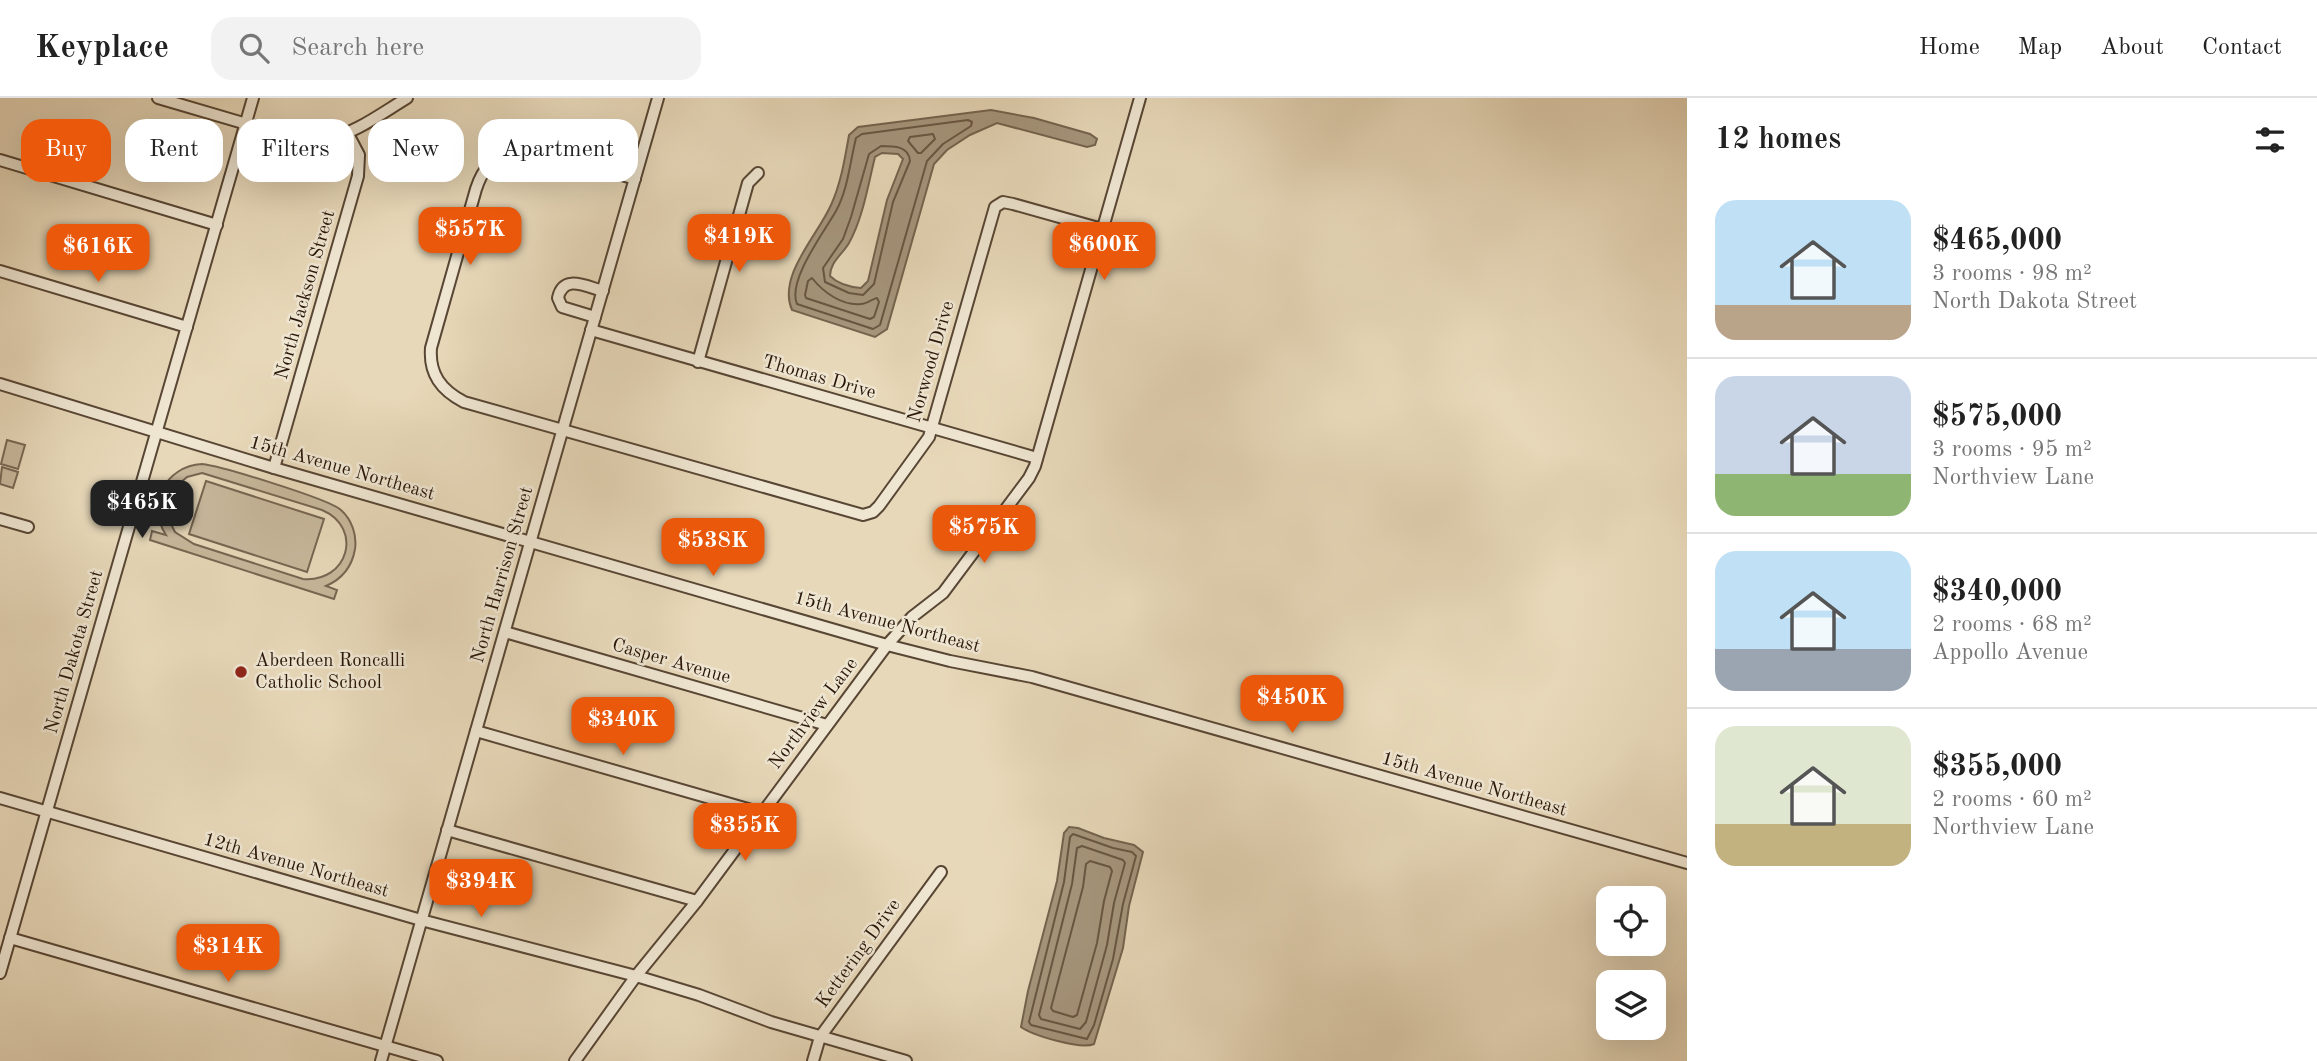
<!DOCTYPE html>
<html lang="en">
<head>
<meta charset="utf-8">
<style>
  body { margin:0; font-family:"Old Standard TT",serif; background:#f2f2f2; color:#222; height:100vh; display:flex; flex-direction:column; font-size:26px; white-space:nowrap }
  * { box-sizing:border-box; margin:0 }
  p { font-size:23px; color:#767676 }
  .icon { flex:none; width:38px; height:38px; fill:none; stroke:currentColor; stroke-width:2; stroke-linecap:round; stroke-linejoin:round }
  .map { position:relative; flex:1; overflow:hidden }
  .details { display:flex; flex-direction:column; background:#fff; width:630px }
  .details>* { flex:none }
  .banner { position:absolute; left:21px; top:21px; width:665px; height:63px; display:flex; gap:14px }
  .controls { position:absolute; left:1596px; top:788px; display:grid; gap:14px }
  .controls a { display:grid; place-items:center; width:70px; height:70px; border-radius:14px; background:#fff; box-shadow:0 7px 28px #0002; font-size:35px }
  .price { position:absolute; translate:-50% -60px; padding:0 16px; border-radius:14px; background:#ea580c; color:#fff; font-size:23px; line-height:46px; filter:drop-shadow(0 2px 4px #0008) }
  .price::after { content:''; position:absolute; left:50%; top:42px; width:21px; height:16px; margin-left:-10px; background:inherit; clip-path:polygon(0 0,100% 0,50% 100%) }
  .price.active { background:#222; color:#fff }
  ul { padding:0; list-style:none }
  li { display:flex; align-items:center; gap:21px; height:175px; padding:0 28px }
  li+li { border-top:2px solid #e0e0e0 }
  li span { display:grid; place-items:center; flex:none; width:196px; height:140px; border-radius:21px; color:#555 }
  li>.icon { margin-inline-start:auto }
  span .icon { width:84px; height:84px; fill:#fffc; stroke-width:1 }
  li b { font-size:30px }
  h2 { display:flex; justify-content:space-between; align-items:center; height:84px; padding:0 28px; font-size:30px }
  .pill { padding:0 24px; border-radius:21px; background:#fff; box-shadow:0 7px 28px #0002; font-size:24px; line-height:63px }
  .pill.active { background:#ea580c; color:#fff }
  header { display:flex; align-items:center; gap:42px; box-sizing:border-box; height:98px; padding:0 35px; background:#fff; border-bottom:2px solid #e0e0e0 }
  header strong { font-size:33px }
  nav { display:flex; gap:38px; margin-inline-start:auto; font-size:24px }
  .search { width:490px; height:63px; background:#f2f2f2; display:flex; align-items:center; gap:18px; box-sizing:border-box; padding:0 24px; border-radius:21px; color:#767676; font-size:26px }
  main { display:flex; flex:1; min-height:0 }
  .map>svg:first-child { display:block }
  .green { fill:#c7b79b; stroke:#786652; stroke-width:2; fill-rule:evenodd }
  .water { fill:#a6967d; stroke:#74634e; stroke-width:2; fill-rule:evenodd }
  .lines { fill:none; stroke-linecap:round; stroke-linejoin:round }
  .shore { stroke:#685642; stroke-width:2 }
  .minor-casing { stroke:#584634; stroke-width:14 }
  .minor { stroke:#efe6d2; stroke-width:10 }
  .poi-dot { fill:#8f2418; stroke:#efe6d2; stroke-width:2.5 }
  .labels { text-anchor:middle; dominant-baseline:central; stroke-width:5; stroke-linejoin:round; paint-order:stroke }
  .street-label { font-size:19px; fill:#291608; stroke:#efe6d2 }
  .poi-label { font-size:19px; fill:#291608; stroke:#efe6d2; text-anchor:start }
</style>
</head>
<body>
<header>
<strong>Keyplace</strong>
<div class="search"><svg class="icon" aria-label="search" viewBox="0 0 24 24"><circle cx="10" cy="10" r="6"/><path d="M15 15l6 6"/></svg>Search here</div>
<nav><a>Home</a><a>Map</a><a>About</a><a>Contact</a></nav>
</header>
<main>
<div class="map">
<svg width="1687" height="963" viewBox="0 0 1687 963">
  <rect width="100%" height="100%" fill="#e7d8b9"/>
  <filter id="stains"><feTurbulence type="fractalNoise" baseFrequency=".00286" numOctaves="4"/><feColorMatrix values="0 0 0 0 .2 0 0 0 0 .09 0 0 0 0 .02 0 0 0 .5 -.17"/></filter>
  <radialGradient id="worn" r=".72"><stop offset=".6" stop-color="#630" stop-opacity="0"/><stop offset="1" stop-color="#630" stop-opacity=".3"/></radialGradient>
  <!-- green -->
  <g class="green">
    <polygon points="7,342 25,347 18,371 1,366"/>
    <path d="M202 366C221 368 329 401 341 412 352 422 357 437 355 451 352 469 342 481 326 488L337 492 334 501 150 442 152 433 166 437C146 407 165 368 202 366ZM202 375 322 412C364 430 348 485 303 481L194 446 175 434 166 416 167 404 170 394 187 379Z"/>
    <polygon points="2,369 18,374 13,390 0,386"/>
    <polygon points="206,383 324,421 307,474 189,436"/>
  </g>
  <!-- water -->
  <g class="water">
    <path d="M991 12 1034 20 1090 36 1097 41 1095 47 1087 49 997 25 970 37 947 52 934 66 887 231 875 239 792 212C777 178 818 137 831 107 841 85 845 60 849 37L858 29ZM882 55 898 56 903 61 887 102 868 183 861 190C850 189 838 186 830 178 830 164 842 157 849 145 863 120 868 87 875 59Z"/>
    <path d="M1069 729 1078 730 1104 740 1134 747 1143 754 1129 808 1123 850 1094 946C1081 952 1032 937 1021 929L1028 893 1057 783 1064 735Z"/>
  </g>
  <g class="lines">
    <!-- shore -->
    <g class="shore">
      <path d="M968 22 972 24 971 28 943 46 927 63 880 227 873 231 797 206C787 183 824 134 836 113 848 91 850 64 856 40L862 36Z"/>
      <polygon points="933,36 935,41 921,55 918,55 908,43 910,39"/>
      <path d="M881 48C894 48 909 48 910 63L893 104 874 186 863 197 849 195 825 184 823 170 843 141 851 119 869 56Z"/>
      <path d="M812 180C823 194 842 208 861 206 867 206 872 201 877 200L879 204 874 219 870 221 806 200 805 197 808 183Z"/>
      <polygon points="1073,736 1113,750 1132,754 1136,758 1123,806 1113,861 1094,927 1087,941 1031,927 1029,924 1064,784 1070,739"/>
      <polygon points="1082,748 1123,762 1125,765 1114,805 1107,847 1086,924 1080,931 1041,921 1039,917 1072,786 1077,750"/>
      <polygon points="1090,763 1110,769 1112,773 1104,803 1097,845 1077,917 1073,919 1053,913 1051,910 1083,789 1086,766"/>
    </g>
    <!-- minor casing -->
    <g class="minor-casing">
      <g id="minor">
        <path d="M158 0 291 39C302 41 312 43 324 42 353 37 382 15 407 0"/>
        <polyline points="0,62 217,127"/>
        <path d="M635 81C616 75 596 70 577 64 537 52 493 38 476 91L431 250C429 276 441 292 464 304L863 417 873 414 879 408 929 339 995 109 1003 104 1013 106 1102 131"/>
        <polyline points="0,173 187,229"/>
        <path d="M595 219 562 209 558 200C563 176 585 188 603 193"/>
        <polyline points="591,232 1037,360"/>
        <polyline points="698,264 748,85 758,75"/>
        <polyline points="0,286 274,370 887,547 950,563 1032,579 1687,765"/>
        <polyline points="274,370 358,78 359,57 347,34"/>
        <polyline points="0,421 28,429"/>
        <polyline points="505,534 827,627"/>
        <polyline points="476,633 762,715"/>
        <polyline points="0,700 421,822 636,878 699,897 771,924 906,963"/>
        <polyline points="447,732 697,803"/>
        <polyline points="10,840 437,963"/>
        <polyline points="0,875 253,0"/>
        <polyline points="381,963 658,0"/>
        <polyline points="575,963 636,878 697,803 887,547 912,519 943,495 1029,380 1035,368 1140,0"/>
        <polyline points="813,963 820,939 941,774"/>
      </g>
    </g>
    <!-- minor -->
    <use href="#minor" class="minor"/>
  </g>
  <!-- markers -->
  <circle class="poi-dot" cx="241" cy="574" r="7"/>
  <g class="labels">
    <!-- street labels -->
    <g class="street-label">
      <text transform="translate(306 197) rotate(-74)">North Jackson Street</text>
      <text transform="translate(932 264) rotate(-74)">Norwood Drive</text>
      <text transform="translate(819 280) rotate(16)">Thomas Drive</text>
      <text transform="translate(342 371) rotate(16)">15th Avenue Northeast</text>
      <text transform="translate(503 477) rotate(-74)">North Harrison Street</text>
      <text transform="translate(887 525) rotate(15)">15th Avenue Northeast</text>
      <text transform="translate(75 554) rotate(-74)">North Dakota Street</text>
      <text transform="translate(671 564) rotate(16)">Casper Avenue</text>
      <text transform="translate(814 616) rotate(-53)">Northview Lane</text>
      <text transform="translate(1474 687) rotate(16)">15th Avenue Northeast</text>
      <text transform="translate(296 768) rotate(16)">12th Avenue Northeast</text>
      <text transform="translate(859 856) rotate(-54)">Kettering Drive</text>
    </g>
    <!-- poi labels -->
    <g class="poi-label">
      <text x="255" y="563">Aberdeen Roncalli<tspan x="255" dy="22">Catholic School</tspan></text>
    </g>
  </g>
  <rect width="100%" height="100%" filter="url(#stains)"/>
  <rect width="100%" height="100%" fill="url(#worn)"/>
</svg>
<div class="controls">
<a><svg class="icon" aria-label="locate" viewBox="0 0 24 24"><circle cx="12" cy="12" r="6"/><path d="M12 2v4M12 18v4M2 12h4M18 12h4"/></svg></a>
<a><svg class="icon" aria-label="layers" viewBox="0 0 24 24"><path d="M12 4l9 5-9 5-9-5zM3 14l9 5 9-5"/></svg></a>
</div>
<b class="price" style="left:470px;top:169px">$557K</b>
<b class="price" style="left:739px;top:176px">$419K</b>
<b class="price" style="left:1104px;top:184px">$600K</b>
<b class="price" style="left:98px;top:186px">$616K</b>
<b class="price active" style="left:142px;top:442px">$465K</b>
<b class="price" style="left:984px;top:467px">$575K</b>
<b class="price" style="left:713px;top:480px">$538K</b>
<b class="price" style="left:1292px;top:637px">$450K</b>
<b class="price" style="left:623px;top:659px">$340K</b>
<b class="price" style="left:745px;top:765px">$355K</b>
<b class="price" style="left:481px;top:821px">$394K</b>
<b class="price" style="left:228px;top:886px">$314K</b>
<div class="banner">
<a class="pill active">Buy</a>
<a class="pill">Rent</a>
<a class="pill">Filters</a>
<a class="pill">New</a>
<a class="pill">Apartment</a>
</div>
</div>
<section class="details">
<h2>12 homes<svg class="icon" aria-label="filters" viewBox="0 0 24 24"><path d="M4 7h16M4 17h16"/><circle cx="9" cy="7" r="2"/><circle cx="15" cy="17" r="2"/></svg></h2>
<ul>
<li><span style="background:linear-gradient(#bfe0f5 75%,#b9a48a 0)"><svg class="icon" aria-label="home" viewBox="0 0 24 24"><path d="M3 11l9-7 9 7M6 9v11h12V9"/></svg></span><div><b>$465,000</b><p>3 rooms · 98 m²</p><p>North Dakota Street</p></div></li>
<li><span style="background:linear-gradient(#c9d6e8 70%,#8fb573 0)"><svg class="icon" aria-label="home" viewBox="0 0 24 24"><path d="M3 11l9-7 9 7M6 9v11h12V9"/></svg></span><div><b>$575,000</b><p>3 rooms · 95 m²</p><p>Northview Lane</p></div></li>
<li><span style="background:linear-gradient(#bfe0f5 70%,#9aa5b1 0)"><svg class="icon" aria-label="home" viewBox="0 0 24 24"><path d="M3 11l9-7 9 7M6 9v11h12V9"/></svg></span><div><b>$340,000</b><p>2 rooms · 68 m²</p><p>Appollo Avenue</p></div></li>
<li><span style="background:linear-gradient(#dfe7d0 70%,#c2b280 0)"><svg class="icon" aria-label="home" viewBox="0 0 24 24"><path d="M3 11l9-7 9 7M6 9v11h12V9"/></svg></span><div><b>$355,000</b><p>2 rooms · 60 m²</p><p>Northview Lane</p></div></li>
</ul>
</section>
</main>
</body>
</html>
